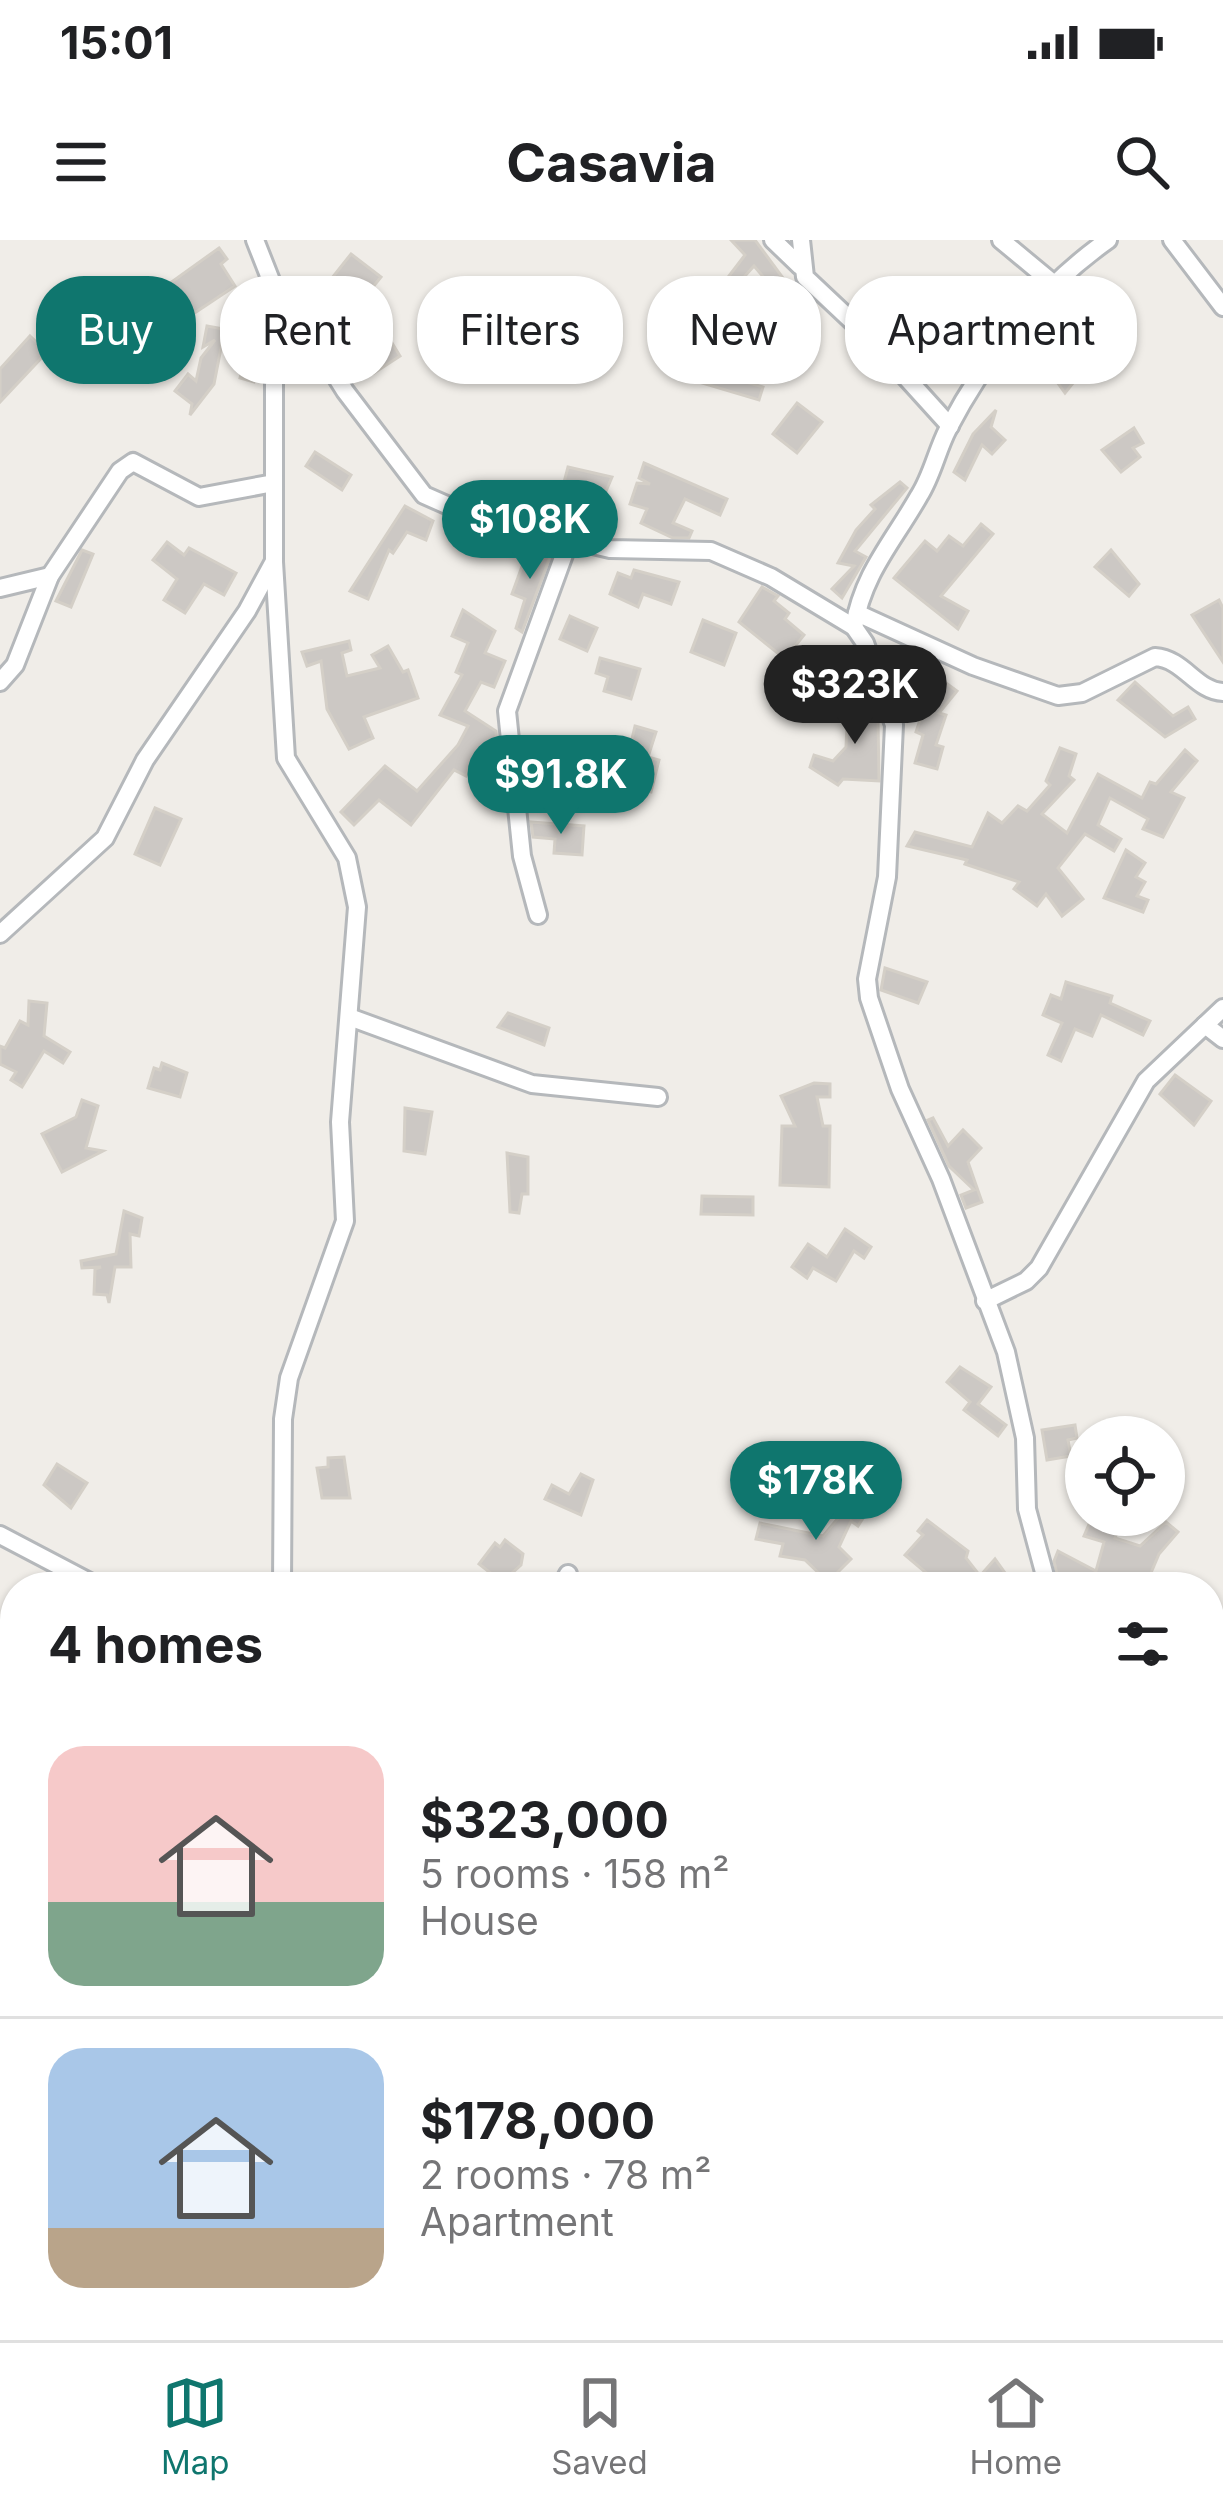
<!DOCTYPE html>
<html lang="en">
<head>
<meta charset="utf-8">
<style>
  body { margin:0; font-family:Inter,sans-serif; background:#f2f2f2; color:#202124; height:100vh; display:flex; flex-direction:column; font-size:45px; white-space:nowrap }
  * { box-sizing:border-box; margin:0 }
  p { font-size:39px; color:#757577 }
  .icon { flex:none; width:66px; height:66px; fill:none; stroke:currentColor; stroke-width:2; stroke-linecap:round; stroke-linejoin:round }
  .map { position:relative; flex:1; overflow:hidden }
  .details { position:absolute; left:0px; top:1332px; width:1224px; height:768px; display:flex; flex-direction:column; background:#fff; border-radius:48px 48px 0 0; box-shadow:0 3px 9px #0004 }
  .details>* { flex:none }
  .banner { position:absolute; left:36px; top:36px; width:1152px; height:108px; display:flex; gap:24px }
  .tools { position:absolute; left:1065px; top:1176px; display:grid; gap:24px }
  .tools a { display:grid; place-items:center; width:120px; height:120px; border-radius:50%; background:#fff; box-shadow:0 3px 9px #0004; font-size:60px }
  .price { position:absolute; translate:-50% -102px; padding:0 27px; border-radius:42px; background:#0f766e; color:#fff; font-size:39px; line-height:78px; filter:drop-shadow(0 3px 6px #0008) }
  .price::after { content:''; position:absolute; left:50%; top:72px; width:36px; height:27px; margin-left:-18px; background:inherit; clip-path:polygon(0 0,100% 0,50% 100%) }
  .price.selected { background:#222; color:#fff }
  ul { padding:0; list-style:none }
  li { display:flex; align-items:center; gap:36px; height:300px; padding:0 48px }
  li+li { border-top:3px solid #e0e0e0 }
  li span { display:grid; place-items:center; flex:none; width:336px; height:240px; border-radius:36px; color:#555 }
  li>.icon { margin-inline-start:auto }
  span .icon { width:144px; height:144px; fill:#fffc; stroke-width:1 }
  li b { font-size:51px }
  h2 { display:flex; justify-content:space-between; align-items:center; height:144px; padding:0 48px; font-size:51px }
  .chip { padding:0 42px; border-radius:48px; background:#fff; box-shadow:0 3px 9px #0004; font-size:42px; line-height:108px }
  .chip.selected { background:#0f766e; color:#fff }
  .status { display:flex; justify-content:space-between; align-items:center; height:84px; padding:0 60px; background:#fff; direction:ltr }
  .status svg { height:33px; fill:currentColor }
  header { display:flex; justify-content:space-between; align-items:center; height:156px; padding:0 48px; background:#fff; font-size:54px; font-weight:700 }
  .tabs { display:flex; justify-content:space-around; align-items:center; height:168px; border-top:3px solid #e0e0e0; background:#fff; font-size:33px; color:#757577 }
  .tabs a { display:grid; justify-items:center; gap:6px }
  .tabs .selected { color:#0f766e }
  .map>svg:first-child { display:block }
  .building { fill:#ccc8c4; stroke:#d4cfc7; stroke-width:3 }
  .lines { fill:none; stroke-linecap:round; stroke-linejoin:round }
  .minor-casing { stroke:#b5b8bb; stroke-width:22 }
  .minor { stroke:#fff; stroke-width:16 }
</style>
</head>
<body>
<div class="status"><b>15:01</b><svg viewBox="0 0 49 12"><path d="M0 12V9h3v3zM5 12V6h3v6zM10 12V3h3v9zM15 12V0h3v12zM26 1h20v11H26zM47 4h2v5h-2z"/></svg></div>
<header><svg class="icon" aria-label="menu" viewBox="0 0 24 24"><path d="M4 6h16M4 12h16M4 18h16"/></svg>Casavia<svg class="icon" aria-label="search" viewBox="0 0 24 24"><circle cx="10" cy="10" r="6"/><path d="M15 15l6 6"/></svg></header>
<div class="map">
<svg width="1223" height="2100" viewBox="0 0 1223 2100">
  <rect width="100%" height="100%" fill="#f0ede8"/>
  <!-- building -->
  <g class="building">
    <polygon points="731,0 755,0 783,38 772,47 754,26 735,47 751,64 737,76 716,53 745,15"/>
    <polygon points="219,8 227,19 221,24 235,46 151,102 168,129 157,135 130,92 163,71 152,56"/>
    <polygon points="351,14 381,37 364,58 356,51 349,60 328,43"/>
    <polygon points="781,42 793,52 784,61 812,83 802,96 773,74 766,82 755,72"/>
    <polygon points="1065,79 1089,99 1094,93 1106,102 1065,153 1037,114"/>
    <polygon points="381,85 400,116 374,133 354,102"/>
    <polygon points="207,86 262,96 259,128 254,142 240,138 248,108 222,103 214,144 190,175 192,164 175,151 188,134 196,141 201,118 215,100 203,107"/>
    <polygon points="30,96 47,112 0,162 0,129"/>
    <polygon points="696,127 763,147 759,160 692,140"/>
    <polygon points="797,163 822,182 797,213 773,194"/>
    <polygon points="996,170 991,187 1005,200 992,214 982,205 965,240 954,232 973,194"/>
    <polygon points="1134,188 1143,203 1133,208 1140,217 1121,232 1102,210"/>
    <polygon points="315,212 351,235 342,250 306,226"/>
    <polygon points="644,223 727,259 720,275 685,259 673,283 692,291 689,298 673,298 641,283 647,269 630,264 637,243 650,244 639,238"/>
    <polygon points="568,227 612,237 604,256 563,246"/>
    <polygon points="900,242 907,248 855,311 866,317 842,358 832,349 854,326 838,323 856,290 875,269 871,265"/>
    <polygon points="405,266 433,281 426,300 407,292 393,313 389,310 368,359 350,351"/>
    <polygon points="981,284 993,294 941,356 968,371 958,389 894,338 925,301 937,311 949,296 963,306"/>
    <polygon points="167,302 184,315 189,308 236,333 224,355 204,344 185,373 164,360 177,339 153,320"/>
    <polygon points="549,308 553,309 522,392 516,388 525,359 512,354 528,310 546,316"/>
    <polygon points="82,310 93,314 71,367 56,361"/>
    <polygon points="1111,310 1139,344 1129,356 1095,327"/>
    <polygon points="634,330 679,342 671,364 643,354 638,367 610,354 618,333 631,338"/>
    <polygon points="762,347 778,356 774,361 789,373 785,379 804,395 785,419 739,382"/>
    <polygon points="1219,360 1223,368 1223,422 1192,375"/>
    <polygon points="463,370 495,391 485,413 505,421 494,447 481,442 465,471 496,491 497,502 484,522 476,516 466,536 454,530 411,585 379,560 354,585 341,572 385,526 417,551 458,505 468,486 440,475 462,435 456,432 468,403 452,396"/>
    <polygon points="570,376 597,388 587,411 560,399"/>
    <polygon points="703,380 736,393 724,425 691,412"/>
    <polygon points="349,401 351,410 342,413 347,436 380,428 372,415 388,406 403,432 408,430 418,458 364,477 373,498 349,509 327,469 321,421 307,426 302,412"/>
    <polygon points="600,418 640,429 631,459 604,451 608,437 596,433"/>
    <polygon points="1135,442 1173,476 1188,467 1195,479 1165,497 1118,460"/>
    <polygon points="946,443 957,451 939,473 946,475 936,505 943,507 937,529 915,523 923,495 916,492 923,471"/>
    <polygon points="861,455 870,455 878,479 879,541 843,539 838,545 810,527 814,515 833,521 846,507 848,464 860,464"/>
    <polygon points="635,486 656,492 648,517 659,520 651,552 621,545"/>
    <polygon points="1060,508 1076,514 1069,536 1074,540 1042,574 1067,593 1098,534 1142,558 1150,542 1156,544 1185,510 1197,521 1171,552 1184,558 1163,597 1143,589 1148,579 1110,558 1098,585 1121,599 1114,611 1085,594 1058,628 1083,659 1062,676 1046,654 1037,666 1014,649 1019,642 965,624 967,620 907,606 915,592 972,607 988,573 1002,583 1018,566 1027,571 1050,545 1046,541"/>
    <polygon points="155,568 181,579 160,625 135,614"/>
    <polygon points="531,582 584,586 582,615 554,613 555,599 533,597"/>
    <polygon points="1126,610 1145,623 1136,637 1145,642 1137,656 1148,660 1143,672 1104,658"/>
    <polygon points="885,728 927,742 918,763 881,750"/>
    <polygon points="1066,742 1112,756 1110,763 1150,781 1143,795 1101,775 1092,796 1075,789 1061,821 1048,815 1062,783 1043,775 1051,755 1061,759"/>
    <polygon points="29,761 47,763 44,796 70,812 63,823 44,811 22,847 11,840 16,832 0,824 0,806 5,808 20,781 28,785"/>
    <polygon points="508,773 549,788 544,805 498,787"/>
    <polygon points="162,823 187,833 180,857 148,848 154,828 160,830"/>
    <polygon points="1175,835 1211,861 1194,885 1160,854"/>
    <polygon points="814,843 830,844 830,857 817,857 823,886 830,886 829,947 780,945 782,886 795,886 781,856"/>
    <polygon points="82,860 98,866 86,908 103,911 62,932 42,894 76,877"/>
    <polygon points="405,868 432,872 425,914 404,911"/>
    <polygon points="933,878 948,906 963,890 981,908 968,922 982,962 966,968 961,955 974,950 949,926 928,880"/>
    <polygon points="507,913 528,917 528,954 522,954 519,973 510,972"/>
    <polygon points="702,956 753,957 753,975 701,974"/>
    <polygon points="124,971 142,978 139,996 130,994 131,1027 115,1027 109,1063 107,1055 94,1054 95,1029 101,1027 82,1028 81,1021 116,1014"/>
    <polygon points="845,989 871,1007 864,1018 854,1011 836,1041 813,1028 807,1038 792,1027 808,1004 827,1017"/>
    <polygon points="960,1127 991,1147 978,1164 1006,1185 998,1196 964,1170 970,1162 947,1142"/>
    <polygon points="1075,1185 1077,1198 1068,1200 1071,1216 1047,1220 1042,1190"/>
    <polygon points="805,1205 815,1208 824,1237 811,1241 754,1228 758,1208 800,1220"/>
    <polygon points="344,1217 350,1258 322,1258 317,1228 328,1227 328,1218"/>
    <polygon points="57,1224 87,1243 71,1268 44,1245"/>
    <polygon points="581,1234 593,1240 581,1275 545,1259 552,1245 569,1254"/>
    <polygon points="859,1253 856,1268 865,1275 858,1286 851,1281 839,1307 851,1319 828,1342 805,1320 780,1316 783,1304 756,1299 760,1283 823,1296"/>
    <polygon points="1093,1275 1124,1275 1115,1298 1140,1306 1166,1282 1178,1292 1159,1314 1145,1347 1060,1347 1054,1321 1058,1311 1096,1331 1104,1302 1084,1296"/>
    <polygon points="927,1280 968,1311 966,1318 980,1336 995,1319 1015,1347 943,1347 905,1315 923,1295 918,1291"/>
    <polygon points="505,1300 523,1314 521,1325 502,1342 479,1324 495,1303 500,1307"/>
  </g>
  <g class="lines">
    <!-- minor casing -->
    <g class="minor-casing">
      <g id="minor">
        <polyline points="255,0 281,66 310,95 345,151 424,255 474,277 610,309 711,311 771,337 854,387 865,403 894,485 887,637 867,739 869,758 900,849 941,939 1006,1112 1025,1198 1027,1269 1048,1347"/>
        <polyline points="773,0 800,26"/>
        <polyline points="801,0 805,37 873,101 950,186"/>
        <polyline points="1001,0 1054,44"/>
        <polyline points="1172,0 1223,67"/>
        <polyline points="281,66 274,111 274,322 286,518 347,618 357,667 340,882 345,981 289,1138 283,1179 282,1347"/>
        <polyline points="0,348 50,336"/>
        <path d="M857 373 973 426 1058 456 1082 453 1155 417C1184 419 1196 451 1223 452"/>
        <path d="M854 387C863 333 893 302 919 256 932 236 937 210 948 189 986 116 1041 47 1108 0"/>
        <polyline points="0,442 15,425 50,336 120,231 133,222 199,257 274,243"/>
        <polyline points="538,675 522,616 507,471 569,301"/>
        <polyline points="0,694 105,598 145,520 247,371 273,323"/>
        <polyline points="352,778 532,844 658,857"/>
        <polyline points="1205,785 1223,799"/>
        <polyline points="985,1061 1026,1041 1039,1028 1146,841 1223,768"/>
        <polyline points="0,1295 99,1347"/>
        <polyline points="561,1347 568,1334"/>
        <polyline points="1209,1461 1223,1477"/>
        <polyline points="1209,1859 1223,1846"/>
        <polyline points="0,1924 15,1898"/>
        <polyline points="1209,1985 1223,1989"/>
        <polyline points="319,2100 327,2085"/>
        <polyline points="690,2100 698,2085"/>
      </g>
    </g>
    <!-- minor -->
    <use href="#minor" class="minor"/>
  </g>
</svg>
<div class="tools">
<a><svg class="icon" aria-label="locate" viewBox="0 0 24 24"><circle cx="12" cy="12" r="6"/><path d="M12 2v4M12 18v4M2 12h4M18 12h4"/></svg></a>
</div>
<b class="price" style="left:530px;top:342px">$108K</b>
<b class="price selected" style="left:855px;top:507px">$323K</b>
<b class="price" style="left:561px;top:597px">$91.8K</b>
<b class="price" style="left:816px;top:1303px">$178K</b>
<div class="banner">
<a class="chip selected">Buy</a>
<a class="chip">Rent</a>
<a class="chip">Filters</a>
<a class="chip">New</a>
<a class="chip">Apartment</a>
</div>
<section class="details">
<h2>4 homes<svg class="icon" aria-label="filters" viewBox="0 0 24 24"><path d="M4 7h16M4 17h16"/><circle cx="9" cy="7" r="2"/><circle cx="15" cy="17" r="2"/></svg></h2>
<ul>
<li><span style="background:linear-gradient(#f6c9c9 65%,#7fa58c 0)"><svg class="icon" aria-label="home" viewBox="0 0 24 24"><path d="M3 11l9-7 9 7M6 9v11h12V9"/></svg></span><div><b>$323,000</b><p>5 rooms · 158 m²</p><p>House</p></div></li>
<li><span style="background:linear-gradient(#a9c7e8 75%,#b9a48a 0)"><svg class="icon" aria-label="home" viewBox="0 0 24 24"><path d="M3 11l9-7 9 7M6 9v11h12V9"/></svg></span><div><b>$178,000</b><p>2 rooms · 78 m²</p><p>Apartment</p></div></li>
</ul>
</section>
</div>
<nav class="tabs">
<a class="selected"><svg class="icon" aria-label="map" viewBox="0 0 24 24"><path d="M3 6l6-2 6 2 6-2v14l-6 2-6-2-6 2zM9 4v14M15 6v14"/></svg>Map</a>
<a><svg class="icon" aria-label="saved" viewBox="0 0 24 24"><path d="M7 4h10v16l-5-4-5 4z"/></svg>Saved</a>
<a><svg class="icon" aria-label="home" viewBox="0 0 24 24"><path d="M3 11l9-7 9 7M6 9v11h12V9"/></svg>Home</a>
</nav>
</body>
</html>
